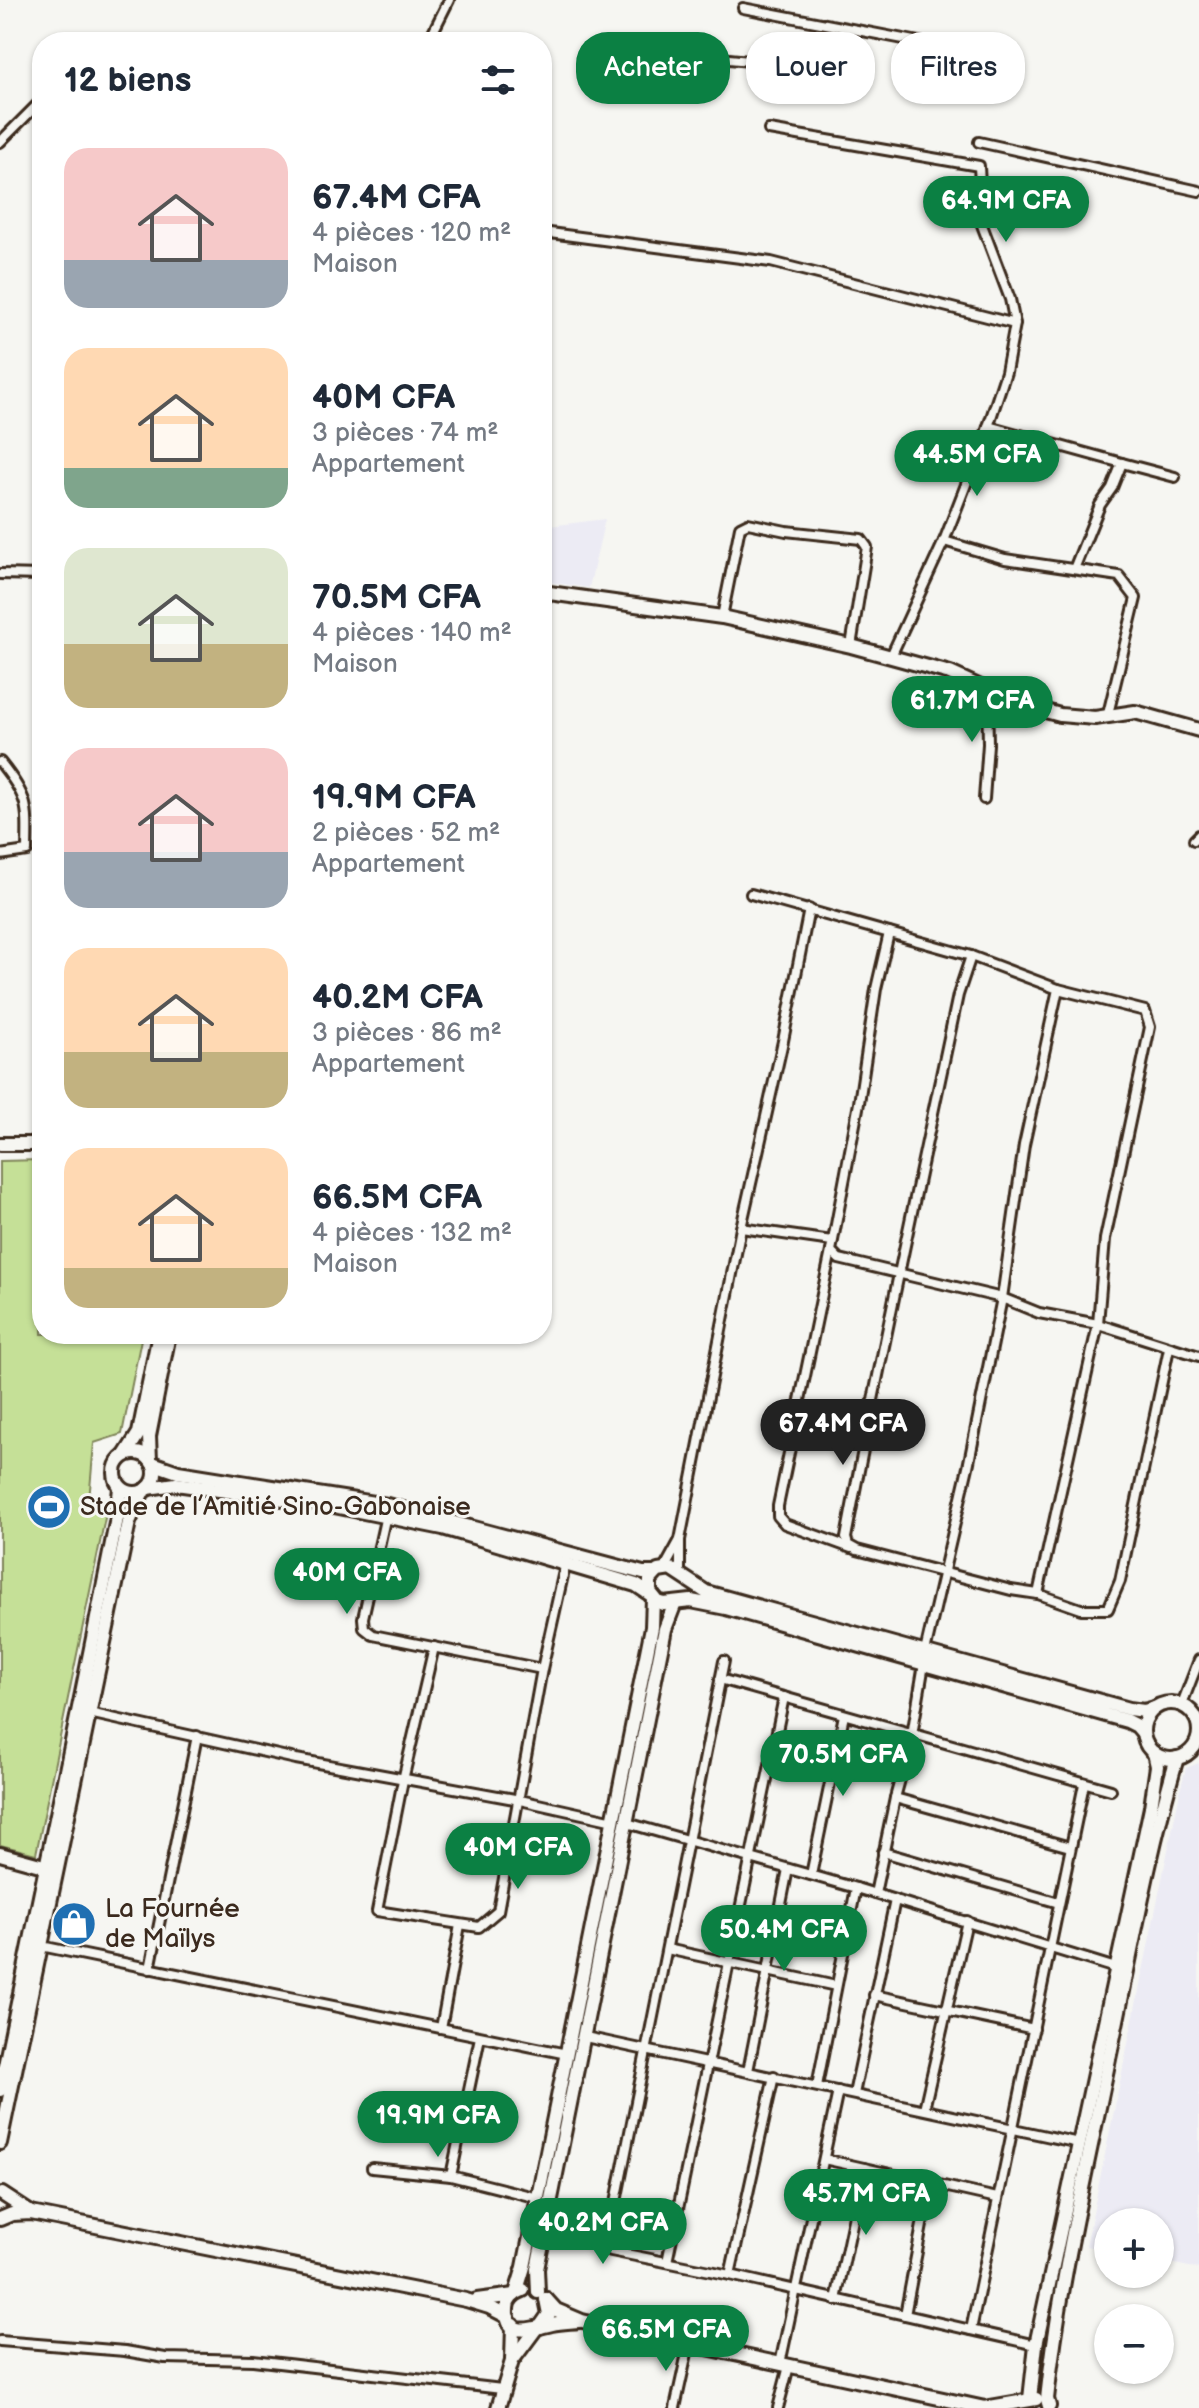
<!DOCTYPE html>
<html lang="fr">
<head>
<meta charset="utf-8">
<style>
  body { margin:0; font-family:"Balsamiq Sans",sans-serif; background:#f2f2f3; color:#1f2937; height:100vh; display:flex; flex-direction:column; font-size:30px; white-space:nowrap }
  * { box-sizing:border-box; margin:0 }
  p { font-size:26px; color:#747a83 }
  .icon { flex:none; width:44px; height:44px; fill:none; stroke:currentColor; stroke-width:2; stroke-linecap:round; stroke-linejoin:round }
  .map { position:relative; flex:1; overflow:hidden }
  .details { position:absolute; left:32px; top:32px; width:520px; height:1312px; display:flex; flex-direction:column; background:#fff; border-radius:32px; box-shadow:0 2px 6px #0004 }
  .details>* { flex:none }
  .guide { position:absolute; left:576px; top:32px; width:502px; height:72px; display:flex; gap:16px }
  .tools { position:absolute; left:1094px; top:2208px; display:grid; gap:16px }
  .tools a { display:grid; place-items:center; width:80px; height:80px; border-radius:50%; background:#fff; box-shadow:0 2px 6px #0004; font-size:40px }
  .price { position:absolute; translate:-50% -68px; padding:0 18px; border-radius:28px; background:#0b8043; color:#fff; font-size:26px; line-height:52px; filter:drop-shadow(0 2px 4px #0008) }
  .price::after { content:''; position:absolute; left:50%; top:48px; width:24px; height:18px; margin-left:-12px; background:inherit; clip-path:polygon(0 0,100% 0,50% 100%) }
  .price.selected { background:#222; color:#fff }
  ul { padding:0; list-style:none }
  li { display:flex; align-items:center; gap:24px; height:200px; padding:0 32px }
  li span { display:grid; place-items:center; flex:none; width:224px; height:160px; border-radius:24px; color:#555 }
  li>.icon { margin-inline-start:auto }
  span .icon { width:96px; height:96px; fill:#fffc; stroke-width:1 }
  li b { font-size:34px }
  h2 { display:flex; justify-content:space-between; align-items:center; height:96px; padding:0 32px; font-size:34px }
  .tag { padding:0 28px; border-radius:32px; background:#fff; box-shadow:0 2px 6px #0004; font-size:28px; line-height:72px }
  .tag.selected { background:#0b8043; color:#fff }
  .map>svg:first-child { display:block }
  .built { fill:#ecebf4 }
  .green { fill:#c5e097; stroke:#80855a; stroke-width:2 }
  .lines { fill:none; stroke-linecap:round; stroke-linejoin:round }
  .street-casing { stroke:#3b2a1e; stroke-width:14 }
  .secondary-casing { stroke:#3b2a1e; stroke-width:18 }
  .street { stroke:#f6f6f2; stroke-width:8 }
  .secondary { stroke:#f6f6f2; stroke-width:12 }
  .labels { text-anchor:middle; dominant-baseline:central; stroke-width:6; stroke-linejoin:round; paint-order:stroke }
  .poi-label { font-size:26px; fill:#3b2a1e; stroke:#f6f6f2; text-anchor:start }
</style>
</head>
<body>
<div class="map">
<svg width="1199" height="2408" viewBox="0 0 1199 2408">
  <rect width="100%" height="100%" fill="#f6f6f2"/>
  <filter id="ink" filterUnits="userSpaceOnUse"><feTurbulence type="fractalNoise" baseFrequency=".0125" numOctaves="2"/><feDisplacementMap in="SourceGraphic" scale="16" xChannelSelector="R" yChannelSelector="G"/><feConvolveMatrix kernelMatrix="1 2 1 2 8 2 1 2 1" color-interpolation-filters="sRGB"/></filter>
  <g filter="url(#ink)">
    <!-- built -->
    <g class="built">
      <polygon points="605,519 589,588 542,581 542,527"/>
      <polygon points="1199,1763 1199,2269 1160,2261 1160,2222 1108,2222 1108,2250 1086,2246 1181,1787 1186,1768"/>
    </g>
    <!-- green -->
    <polygon class="green" points="42,1160 42,1334 142,1334 122,1434 94,1443 89,1501 106,1513 36,1854 0,1845 0,1161"/>
    <g class="lines">
      <!-- street casing -->
      <g class="street-casing">
        <g id="street">
          <polyline points="743,8 981,54"/>
          <polyline points="428,42 449,0"/>
          <polyline points="729,59 851,71"/>
          <polyline points="769,130 979,166 982,225 1010,299 1015,324 1006,372 986,433 944,541 891,656"/>
          <polyline points="0,142 37,105"/>
          <polyline points="979,142 1199,191"/>
          <polyline points="542,232 771,262 1015,324"/>
          <polyline points="988,426 1122,463"/>
          <polyline points="944,541 1005,559 1119,576 1136,598 1108,714"/>
          <polyline points="1074,569 1100,505 1112,488 1122,463 1175,477"/>
          <polyline points="0,574 42,575"/>
          <polyline points="722,617 740,527 748,523 786,531 861,539 867,547 851,646"/>
          <path d="M0 762C29 798 28 806 27 851L0 855"/>
          <polyline points="984,799 988,744 987,690"/>
          <polyline points="1194,840 1199,835"/>
          <polyline points="751,894 971,956 1058,989 1024,1145 1002,1298 968,1467 925,1652"/>
          <path d="M889 933 876 989 859 1103 831 1251 839 1259 1002 1298 1039 1313 1098 1324 1038 1594 1011 1590 857 1550 848 1545 846 1538C880 1356 920 1176 958 995L971 956"/>
          <polyline points="1058,989 1145,1011 1150,1027 1105,1239 1098,1324 1199,1356"/>
          <polyline points="741,1228 832,1241"/>
          <polyline points="831,1251 778,1506 778,1516 785,1524 851,1548"/>
          <polyline points="386,1515 363,1618 364,1628 373,1635 542,1669"/>
          <polyline points="680,1540 741,1228 783,1041 809,909"/>
          <polyline points="664,1569 680,1540 680,1574"/>
          <polyline points="1038,1594 1081,1609 1108,1609 1120,1581 1169,1348"/>
          <polyline points="434,1647 403,1780 377,1911 479,1927 498,1911 542,1669 566,1562"/>
          <polyline points="724,1661 607,2247 611,2251 730,2275 1036,2345"/>
          <polyline points="720,1679 1111,1790"/>
          <polyline points="1182,1704 1199,1660"/>
          <polyline points="89,1713 296,1759 520,1800 614,1821"/>
          <polyline points="895,1798 912,1735 924,1664"/>
          <polyline points="627,1823 856,1888 1119,1969"/>
          <polyline points="883,1852 1059,1903"/>
          <polyline points="811,1875 844,1715"/>
          <polyline points="875,1894 895,1798 1070,1847"/>
          <polyline points="41,1946 567,2054"/>
          <polyline points="667,1949 836,1986"/>
          <polyline points="150,1969 197,1736"/>
          <polyline points="874,1995 1034,2029"/>
          <polyline points="441,2028 460,1925"/>
          <polyline points="480,2037 451,2176 538,2198"/>
          <polyline points="585,2037 1079,2143"/>
          <polyline points="748,2071 788,1869"/>
          <polyline points="817,2086 856,1888"/>
          <polyline points="854,2094 895,1900"/>
          <polyline points="924,2109 967,1921"/>
          <polyline points="824,2159 997,2198"/>
          <polyline points="372,2168 451,2176"/>
          <polyline points="667,2262 784,1697"/>
          <polyline points="730,2275 774,2076"/>
          <polyline points="836,2300 864,2168"/>
          <polyline points="905,2315 930,2183"/>
          <polyline points="971,2330 1084,1784"/>
          <polyline points="0,2341 125,2351 165,2358 253,2360 502,2389"/>
          <polyline points="780,2364 838,2091"/>
          <polyline points="675,2408 689,2344"/>
          <polyline points="778,2408 789,2366"/>
        </g>
      </g>
      <!-- secondary casing -->
      <g class="secondary-casing">
        <g id="secondary">
          <polyline points="542,592 722,617 851,646 950,673 1013,702 1060,715 1095,718 1135,712 1199,730"/>
          <polyline points="0,1144 42,1144"/>
          <circle cx="135" cy="1473" r="20"/>
          <polyline points="125,1455 139,1433 159,1334"/>
          <polyline points="150,1460 149,1436 169,1334"/>
          <polyline points="152,1463 178,1472 387,1505 643,1573 656,1573"/>
          <polyline points="148,1488 176,1484 334,1506 443,1528 636,1585 651,1595"/>
          <circle cx="1171" cy="1731" r="28"/>
          <polyline points="1143,1733 1137,1726 1127,1721 726,1608 691,1601 664,1604 658,1602 650,1592 650,1580 658,1571 671,1569 706,1592 1129,1709 1144,1711 1155,1708"/>
          <polyline points="0,1854 51,1868"/>
          <polyline points="0,2090 82,1693 117,1518 120,1487"/>
          <polyline points="0,2143 129,1522 143,1491"/>
          <polyline points="2,2194 31,2213"/>
          <polyline points="0,2219 12,2214 31,2213 466,2300 489,2307 508,2317"/>
          <path d="M523 2290C515 2293 507 2299 507 2309 505 2341 537 2327 552 2324 561 2322 570 2322 579 2321"/>
          <polyline points="538,2292 537,2269 665,1629 675,1603"/>
          <polyline points="516,2293 524,2267 652,1627 653,1598"/>
          <polyline points="546,2299 556,2310 582,2321 985,2408"/>
          <polyline points="477,2300 514,2295"/>
          <polyline points="540,2327 549,2314 546,2299"/>
          <polyline points="512,2361 513,2325"/>
          <polyline points="1030,2399 1036,2345 1151,1807 1157,1766 1154,1753"/>
          <path d="M1049 2406 1047 2399C1059 2285 1086 2172 1109 2059 1130 1960 1148 1854 1177 1758"/>
          <polyline points="498,2408 512,2361 535,2330"/>
          <polyline points="984,2408 1036,2399"/>
        </g>
      </g>
      <!-- street -->
      <use href="#street" class="street"/>
      <!-- secondary -->
      <use href="#secondary" class="secondary"/>
    </g>
  </g>
  <!-- icons -->
  <defs>
    <g id="stadium-disc" transform="scale(2.3)"><circle r="9.5" fill="#1f6fb2" stroke="#f6f6f2"/><path d="M0-5a6.5 5 0 1 0 0 10a6.5 5 0 1 0 0-10ZM-3.5-1.8h7v3.6h-7Z" fill="#fff"/></g>
    <g id="shop-disc" transform="scale(2.3)"><circle r="9.5" fill="#1f6fb2" stroke="#f6f6f2"/><path d="M-5-2.5h2.3a2.7 3.5 0 0 1 5.4 0H5L5.5 6h-11ZM-1.5-2.5h3a1.5 2.3 0 0 0-3 0Z" fill="#fff"/></g>
  </defs>
  <g fill-rule="evenodd">
    <use href="#stadium-disc" x="49" y="1507"/>
    <use href="#shop-disc" x="74" y="1924"/>
  </g>
  <g class="labels">
    <!-- poi labels -->
    <g class="poi-label">
      <text x="80" y="1507">Stade de l’Amitié Sino-Gabonaise</text>
      <text x="105" y="1909">La Fournée<tspan x="105" dy="30">de Maïlys</tspan></text>
    </g>
  </g>
</svg>
<div class="tools">
<a>+</a>
<a>−</a>
</div>
<b class="price" style="left:1006px;top:244px">64.9M CFA</b>
<b class="price" style="left:977px;top:498px">44.5M CFA</b>
<b class="price" style="left:972px;top:744px">61.7M CFA</b>
<b class="price selected" style="left:843px;top:1467px">67.4M CFA</b>
<b class="price" style="left:347px;top:1616px">40M CFA</b>
<b class="price" style="left:843px;top:1798px">70.5M CFA</b>
<b class="price" style="left:518px;top:1891px">40M CFA</b>
<b class="price" style="left:784px;top:1973px">50.4M CFA</b>
<b class="price" style="left:438px;top:2159px">19.9M CFA</b>
<b class="price" style="left:866px;top:2237px">45.7M CFA</b>
<b class="price" style="left:603px;top:2266px">40.2M CFA</b>
<b class="price" style="left:666px;top:2373px">66.5M CFA</b>
<div class="guide">
<a class="tag selected">Acheter</a>
<a class="tag">Louer</a>
<a class="tag">Filtres</a>
</div>
<section class="details">
<h2>12 biens<svg class="icon" aria-label="filters" viewBox="0 0 24 24"><path d="M4 7h16M4 17h16"/><circle cx="9" cy="7" r="2"/><circle cx="15" cy="17" r="2"/></svg></h2>
<ul>
<li><span style="background:linear-gradient(#f6c9c9 70%,#9aa5b1 0)"><svg class="icon" aria-label="home" viewBox="0 0 24 24"><path d="M3 11l9-7 9 7M6 9v11h12V9"/></svg></span><div><b>67.4M CFA</b><p>4 pièces · 120 m²</p><p>Maison</p></div></li>
<li><span style="background:linear-gradient(#ffd9b3 75%,#7fa58c 0)"><svg class="icon" aria-label="home" viewBox="0 0 24 24"><path d="M3 11l9-7 9 7M6 9v11h12V9"/></svg></span><div><b>40M CFA</b><p>3 pièces · 74 m²</p><p>Appartement</p></div></li>
<li><span style="background:linear-gradient(#dfe7d0 60%,#c2b280 0)"><svg class="icon" aria-label="home" viewBox="0 0 24 24"><path d="M3 11l9-7 9 7M6 9v11h12V9"/></svg></span><div><b>70.5M CFA</b><p>4 pièces · 140 m²</p><p>Maison</p></div></li>
<li><span style="background:linear-gradient(#f6c9c9 65%,#9aa5b1 0)"><svg class="icon" aria-label="home" viewBox="0 0 24 24"><path d="M3 11l9-7 9 7M6 9v11h12V9"/></svg></span><div><b>19.9M CFA</b><p>2 pièces · 52 m²</p><p>Appartement</p></div></li>
<li><span style="background:linear-gradient(#ffd9b3 65%,#c2b280 0)"><svg class="icon" aria-label="home" viewBox="0 0 24 24"><path d="M3 11l9-7 9 7M6 9v11h12V9"/></svg></span><div><b>40.2M CFA</b><p>3 pièces · 86 m²</p><p>Appartement</p></div></li>
<li><span style="background:linear-gradient(#ffd9b3 75%,#c2b280 0)"><svg class="icon" aria-label="home" viewBox="0 0 24 24"><path d="M3 11l9-7 9 7M6 9v11h12V9"/></svg></span><div><b>66.5M CFA</b><p>4 pièces · 132 m²</p><p>Maison</p></div></li>
</ul>
</section>
</div>
</body>
</html>
